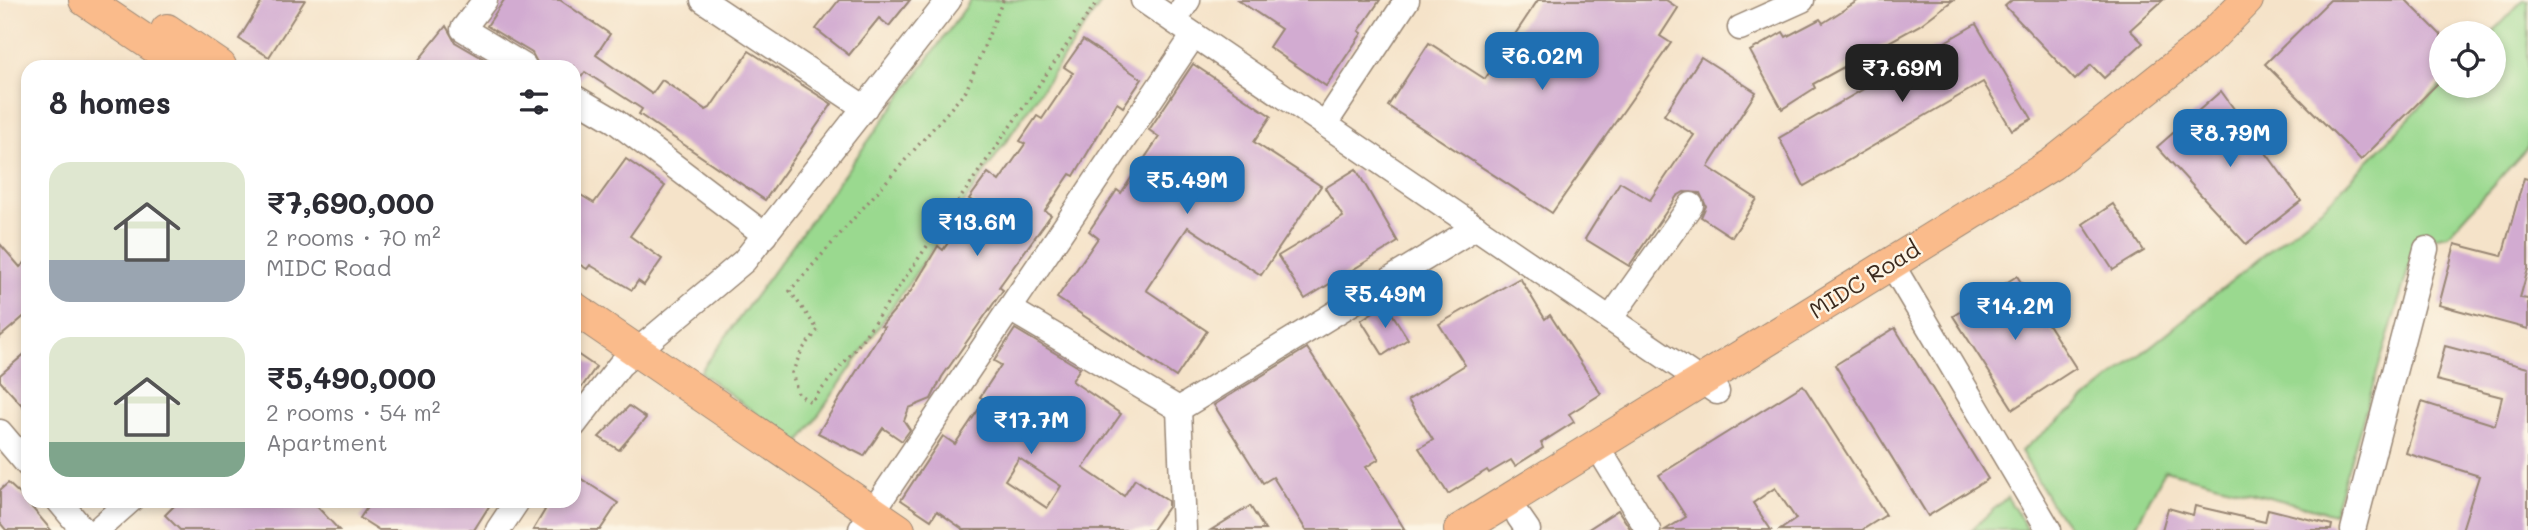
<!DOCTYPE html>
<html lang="en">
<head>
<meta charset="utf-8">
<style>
  body { margin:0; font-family:Mali,sans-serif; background:#f2f2f3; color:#2b2b33; height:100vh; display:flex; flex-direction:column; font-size:26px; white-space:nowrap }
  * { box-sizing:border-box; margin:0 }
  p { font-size:23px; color:#7c7c81 }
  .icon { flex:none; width:38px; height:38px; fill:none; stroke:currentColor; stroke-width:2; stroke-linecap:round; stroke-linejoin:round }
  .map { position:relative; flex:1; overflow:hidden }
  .panel { position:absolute; left:21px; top:60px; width:560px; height:448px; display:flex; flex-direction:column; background:#fff; border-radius:21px; box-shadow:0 4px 10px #0003 }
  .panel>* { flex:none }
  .fabs { position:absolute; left:2429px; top:21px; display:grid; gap:14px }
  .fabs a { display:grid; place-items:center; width:77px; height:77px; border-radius:50%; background:#fff; box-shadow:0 4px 10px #0003; font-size:35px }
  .price { position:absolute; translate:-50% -60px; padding:0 16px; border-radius:14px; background:#1f6fb2; color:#fff; font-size:23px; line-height:46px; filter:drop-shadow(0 2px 4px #0008) }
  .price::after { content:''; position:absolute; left:50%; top:42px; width:21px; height:16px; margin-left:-10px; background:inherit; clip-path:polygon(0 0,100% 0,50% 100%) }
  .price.active { background:#222; color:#fff }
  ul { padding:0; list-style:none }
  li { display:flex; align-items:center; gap:21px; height:175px; padding:0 28px }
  li span { display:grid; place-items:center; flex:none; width:196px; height:140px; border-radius:21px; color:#555 }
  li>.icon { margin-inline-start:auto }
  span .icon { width:84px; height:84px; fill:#fffc; stroke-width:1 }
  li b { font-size:30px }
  h2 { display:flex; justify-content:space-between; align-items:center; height:84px; padding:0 28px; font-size:30px }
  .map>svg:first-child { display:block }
  .green { fill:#9ad98f; stroke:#6a8256; stroke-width:2 }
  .building { fill:#d2abd1; fill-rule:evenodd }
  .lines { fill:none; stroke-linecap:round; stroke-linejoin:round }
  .minor-casing { stroke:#988674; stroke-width:27 }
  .major-casing { stroke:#988674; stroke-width:34 }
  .path { stroke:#988674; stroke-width:3.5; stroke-dasharray:2 5; stroke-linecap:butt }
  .minor { stroke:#fff; stroke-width:24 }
  .major { stroke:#fabb8b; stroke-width:32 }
  .labels { text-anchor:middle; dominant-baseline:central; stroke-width:5; stroke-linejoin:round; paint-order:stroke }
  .street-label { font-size:23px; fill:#3b2a1e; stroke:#fcf5e5 }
</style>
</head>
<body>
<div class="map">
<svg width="2528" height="530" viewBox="0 0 2528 530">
  <rect width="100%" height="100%" fill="#fcf5e5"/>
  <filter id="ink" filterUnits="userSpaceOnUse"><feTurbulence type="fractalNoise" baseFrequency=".0143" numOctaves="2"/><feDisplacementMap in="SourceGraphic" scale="14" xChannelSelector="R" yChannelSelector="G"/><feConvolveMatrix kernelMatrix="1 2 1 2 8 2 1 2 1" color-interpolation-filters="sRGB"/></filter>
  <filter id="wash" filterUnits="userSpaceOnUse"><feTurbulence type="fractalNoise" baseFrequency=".00686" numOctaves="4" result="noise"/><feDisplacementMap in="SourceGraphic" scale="28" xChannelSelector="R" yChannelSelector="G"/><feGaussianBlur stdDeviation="1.57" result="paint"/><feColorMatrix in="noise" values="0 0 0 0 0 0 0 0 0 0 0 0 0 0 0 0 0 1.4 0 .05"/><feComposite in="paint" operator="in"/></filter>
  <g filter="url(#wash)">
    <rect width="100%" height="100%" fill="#f5e3c9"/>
    <!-- green -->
    <g class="green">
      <polygon points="971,0 1103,0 798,445 700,372"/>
      <polygon points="2523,0 2528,0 2528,147 2448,235 2417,241 2334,514 2165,470 2134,530 2071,530 2050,502 2021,451 2328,203 2441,85 2494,86 2494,33 2491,33"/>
      <polygon points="2007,497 2028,530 1971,530"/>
    </g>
    <g id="blocks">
      <!-- building -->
      <g class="building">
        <polygon points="263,0 305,0 269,57 239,39"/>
        <polygon points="504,0 560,0 610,34 596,55 652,94 662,80 706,110 710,108 749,51 832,104 765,200 639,114 642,109 585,72 577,83 574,82 574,66 539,66 532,53 487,26"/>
        <polygon points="839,0 910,0 889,26 879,18 849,55 816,29"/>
        <polygon points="1238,0 1380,0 1359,31 1362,33 1326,86 1269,47 1281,29"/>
        <polygon points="1538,0 1666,0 1678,8 1660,36 1671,43 1552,213 1388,106 1429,43 1485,79"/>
        <polygon points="1859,0 1953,0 1920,25 1813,84 1815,88 1782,109 1750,51 1783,32 1786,37 1820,19 1823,23"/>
        <polygon points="2012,0 2163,0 2130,30 2143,43 2104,78 2091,65 2075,80 2005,6"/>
        <polygon points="2330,0 2406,0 2441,35 2441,80 2361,160 2265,64"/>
        <polygon points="1976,24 2032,119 2012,130 1983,82 1804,186 1779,138"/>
        <polygon points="446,26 455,42 496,66 414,66"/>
        <polygon points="1083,40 1142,79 1123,107 1117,103 1074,176 1070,174 1045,211 1051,215 999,287 1003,290 942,377 931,399 909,408 904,421 910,430 902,441 883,428 864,456 818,433 884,327 881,326 911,291 938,246 943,250 975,203 969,199 988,173 999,181 1025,144 1020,141 1037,116 1042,119 1073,73 1064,67"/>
        <polygon points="1701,57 1756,92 1708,167 1757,199 1732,237 1701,217 1706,206 1700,193 1684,192 1677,196 1629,266 1585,239 1620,182 1650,200 1694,135 1664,115"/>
        <polygon points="1193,64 1271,116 1254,142 1321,186 1261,275 1188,227 1146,290 1207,331 1176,377 1057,298 1098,238 1089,231 1117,190 1121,193 1159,137 1149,130"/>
        <polygon points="2221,91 2301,201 2246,244 2157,147"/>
        <polygon points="626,159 665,186 630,236 662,259 644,285 638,281 632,290 590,265 587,269 574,261 574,191 594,203"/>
        <polygon points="1356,169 1398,242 1305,299 1278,256 1343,217 1325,188"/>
        <polygon points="2524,178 2528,179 2528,269 2520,298 2528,299 2528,329 2439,305 2455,244 2502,256"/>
        <polygon points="2113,204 2144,251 2113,270 2083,224"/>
        <polygon points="0,244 20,267 28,260 28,313 0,337"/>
        <polygon points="2017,276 2076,368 2013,409 1953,316"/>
        <polygon points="1520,278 1545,319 1550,315 1601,394 1569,414 1574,422 1541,443 1543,448 1515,466 1511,460 1489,473 1487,470 1448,494 1419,448 1433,440 1408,400 1465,365 1439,324"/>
        <polygon points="1386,304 1408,339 1383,355 1361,320"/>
        <polygon points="1895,328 1988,479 1928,516 1835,365"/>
        <path d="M1015 329 1080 368 1072 381 1121 414 1083 468 1124 496 1135 479 1168 501V507L1152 530H964L937 511 931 520 901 500 943 436 955 444 985 400 980 397 1001 365 994 361ZM1019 458 1061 486 1047 508 1005 480Z"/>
        <polygon points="2445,346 2528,368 2528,530 2462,530 2479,476 2406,453 2422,402 2495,425 2502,397 2436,380"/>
        <polygon points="1307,348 1379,459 1366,467 1405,530 1306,530 1273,477 1263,483 1214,405"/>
        <polygon points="28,351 28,412 0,381 0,375"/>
        <polygon points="574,352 596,367 574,398"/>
        <polygon points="1803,385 1886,515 1862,530 1780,530 1796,519 1775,488 1753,503 1771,530 1665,530 1686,517 1659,475"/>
        <polygon points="629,406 646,418 619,450 599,437"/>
        <polygon points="574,474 618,503 600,530 533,530 545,510 533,500 574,500"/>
        <polygon points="8,483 23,497 51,530 6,530 0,523 0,490"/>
        <polygon points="180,500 311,500 339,530 180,530 165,515"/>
        <polygon points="372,500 493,500 474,530 379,530 360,518"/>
        <polygon points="1250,506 1265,530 1211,530"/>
        <polygon points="2195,506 2265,522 2268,509 2332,525 2331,530 2162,530 2168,508 2193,515"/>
        <polygon points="1618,510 1631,530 1587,530"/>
      </g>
    </g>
  </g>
  <g filter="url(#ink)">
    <use href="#blocks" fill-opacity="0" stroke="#988674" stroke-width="2"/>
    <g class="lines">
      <!-- minor casing -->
      <g class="minor-casing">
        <g id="minor">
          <polyline points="485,0 463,29 524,66"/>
          <polyline points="703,0 865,108"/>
          <polyline points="1143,0 1717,392"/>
          <polyline points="1174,21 1188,0"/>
          <polyline points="1740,28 1802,0"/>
          <polyline points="574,97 615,121 765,235"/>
          <polyline points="1325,124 1407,0"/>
          <polyline points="1891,263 2049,530"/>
          <polyline points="1010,309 1179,409"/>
          <polyline points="1610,319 1691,205"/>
          <polyline points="1179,409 1476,227"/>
          <polyline points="1179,409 1184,530"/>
          <polyline points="574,425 620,365 744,261 949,0"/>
          <polyline points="0,432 28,465"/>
          <polyline points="1606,461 1648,530"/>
          <polyline points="58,500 83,530"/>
          <polyline points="1519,517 1528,530"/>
          <polyline points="861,529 1194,35"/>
          <polyline points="97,530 131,500"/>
          <polyline points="498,530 518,500"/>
          <polyline points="2353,530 2426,249"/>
        </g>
      </g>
      <!-- major casing -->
      <g class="major-casing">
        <g id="major">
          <polyline points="85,0 183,66"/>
          <polyline points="167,30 220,66"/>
          <polyline points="574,308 899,530"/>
          <polyline points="1460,530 2052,164 2207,41 2247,0"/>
        </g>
      </g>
      <!-- path -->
      <polyline class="path" points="1003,0 966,91 790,291 818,330 802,350 792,373 798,394 811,402 857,347 1098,0"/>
      <!-- minor -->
      <use href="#minor" class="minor"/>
      <!-- major -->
      <use href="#major" class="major"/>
    </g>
  </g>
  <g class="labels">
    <!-- street labels -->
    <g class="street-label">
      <text transform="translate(1864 279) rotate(-32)">MIDC Road</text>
    </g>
  </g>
</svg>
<div class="fabs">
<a><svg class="icon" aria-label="locate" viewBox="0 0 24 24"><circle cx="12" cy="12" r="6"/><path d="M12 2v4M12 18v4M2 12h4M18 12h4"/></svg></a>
</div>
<b class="price" style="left:1542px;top:92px">₹6.02M</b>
<b class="price active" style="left:1902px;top:104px">₹7.69M</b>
<b class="price" style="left:2230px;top:169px">₹8.79M</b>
<b class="price" style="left:1187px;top:216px">₹5.49M</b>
<b class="price" style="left:977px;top:258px">₹13.6M</b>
<b class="price" style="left:1385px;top:330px">₹5.49M</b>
<b class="price" style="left:2015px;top:342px">₹14.2M</b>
<b class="price" style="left:1031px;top:456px">₹17.7M</b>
<section class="panel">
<h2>8 homes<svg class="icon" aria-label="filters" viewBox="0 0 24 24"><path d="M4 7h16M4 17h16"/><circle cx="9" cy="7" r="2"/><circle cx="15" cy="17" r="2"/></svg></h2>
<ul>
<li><span style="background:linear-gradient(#dfe7d0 70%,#9aa5b1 0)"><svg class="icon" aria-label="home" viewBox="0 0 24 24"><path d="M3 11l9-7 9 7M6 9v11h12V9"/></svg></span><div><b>₹7,690,000</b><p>2 rooms · 70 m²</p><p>MIDC Road</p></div></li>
<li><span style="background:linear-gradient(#dfe7d0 75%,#7fa58c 0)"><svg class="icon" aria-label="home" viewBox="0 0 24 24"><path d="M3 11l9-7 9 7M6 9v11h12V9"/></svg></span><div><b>₹5,490,000</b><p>2 rooms · 54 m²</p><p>Apartment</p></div></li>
</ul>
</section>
</div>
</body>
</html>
